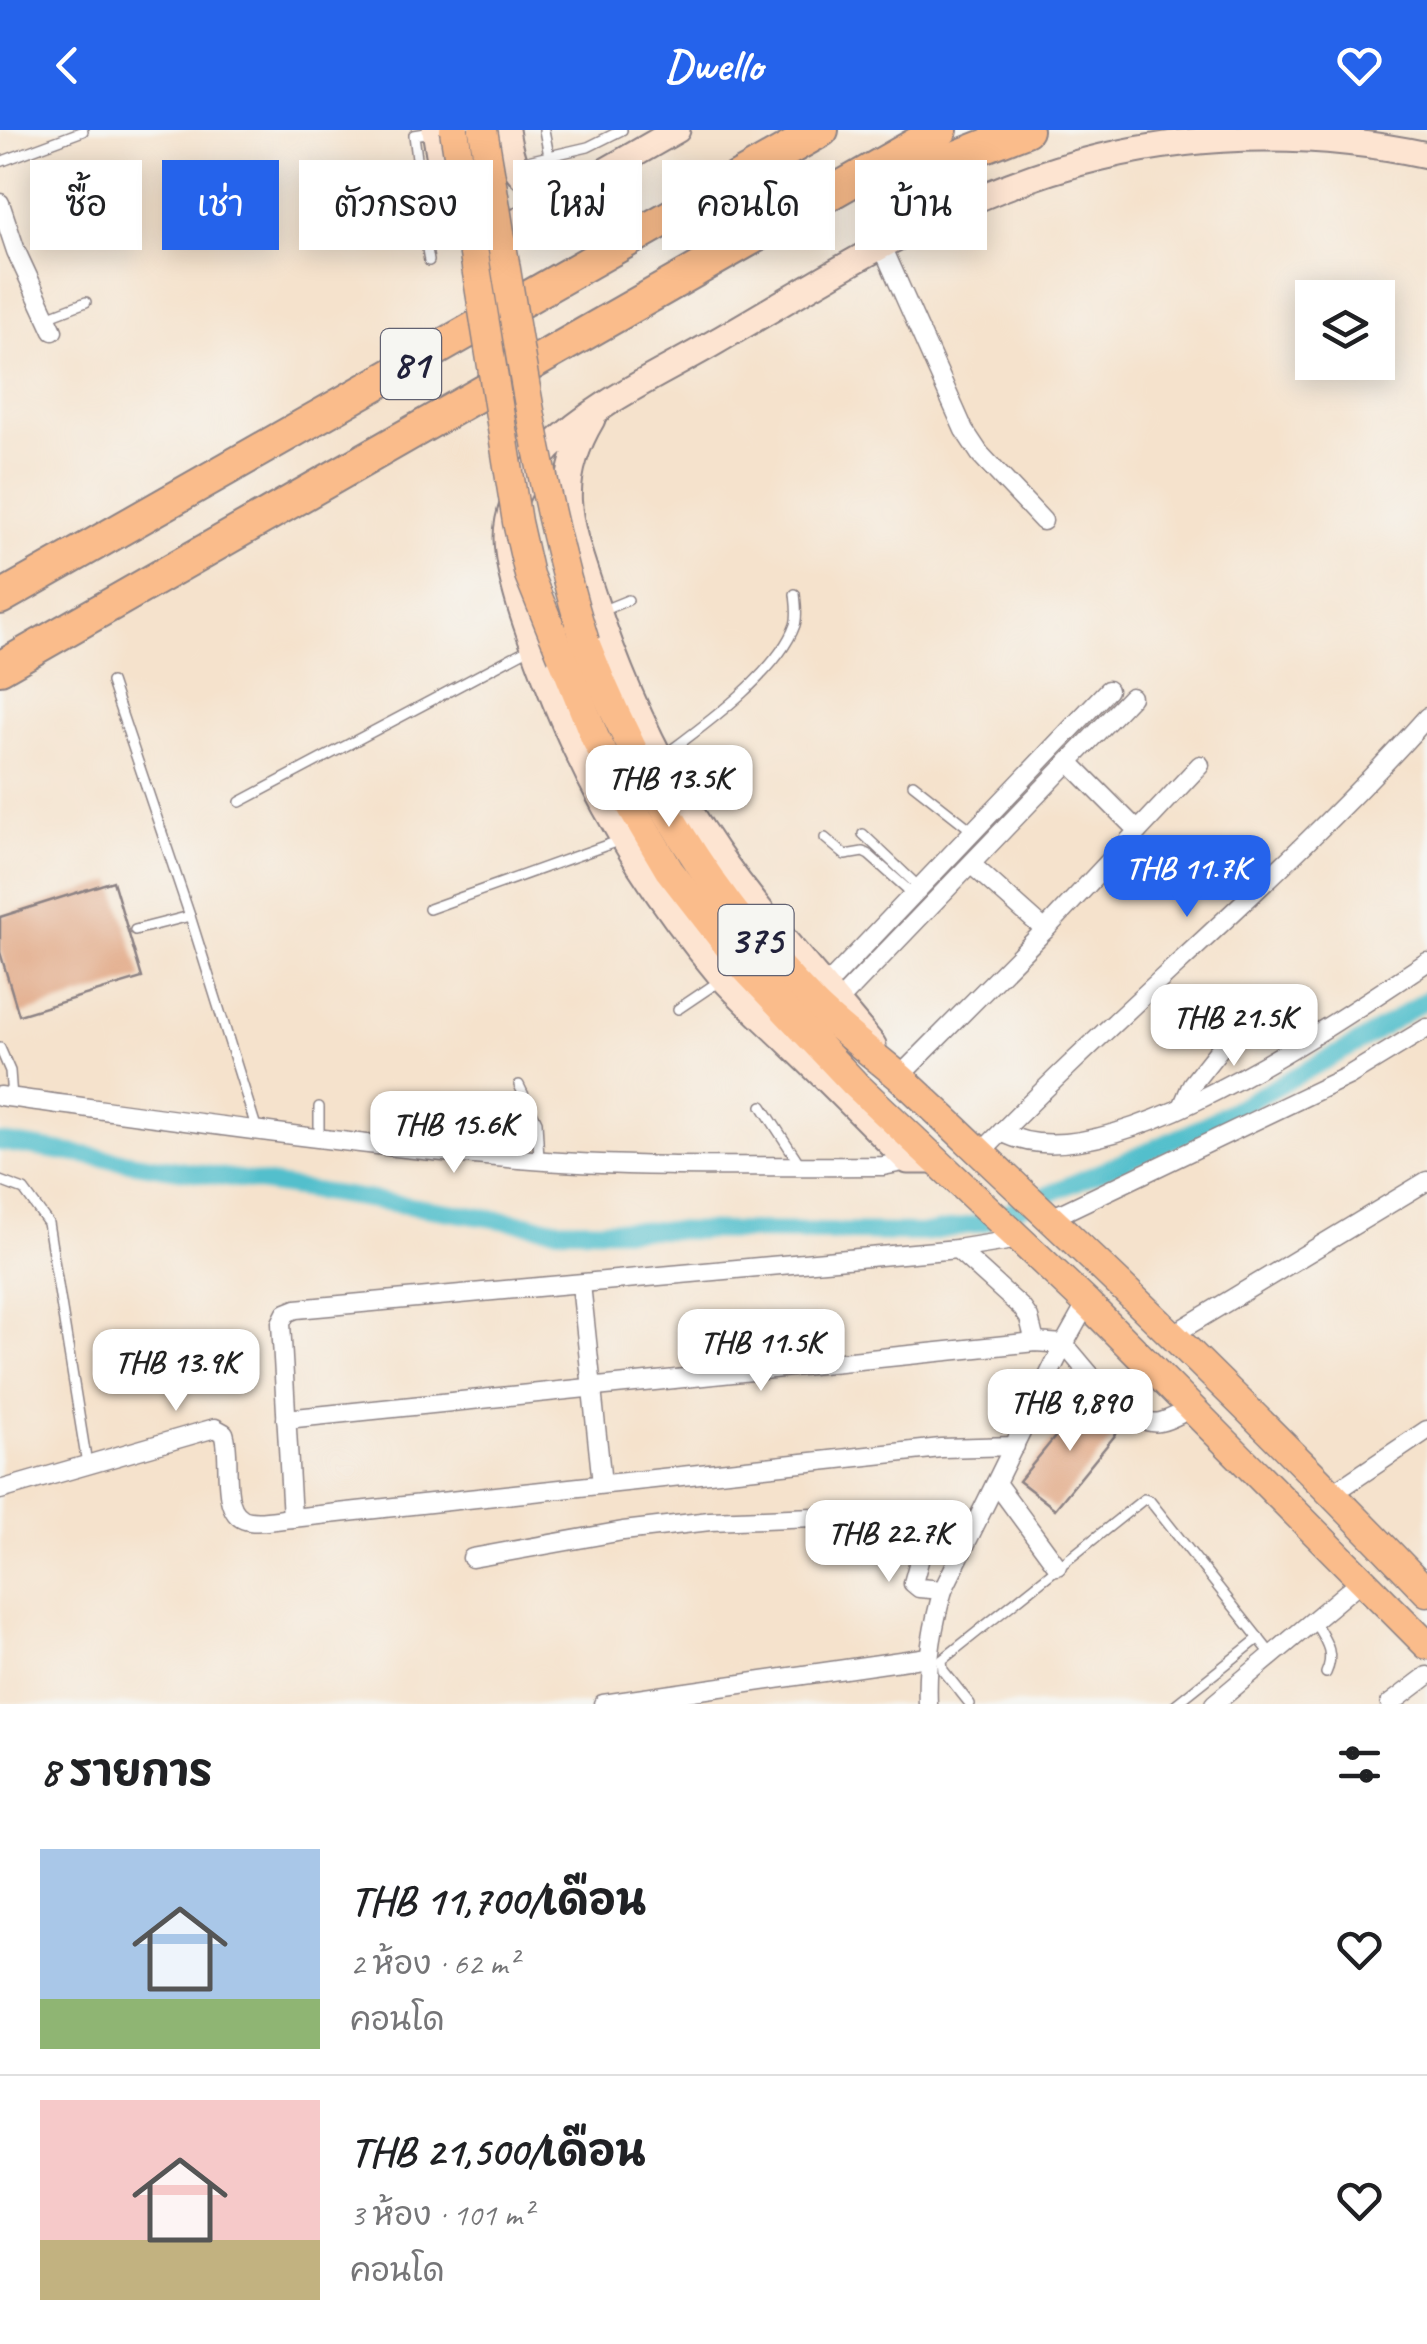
<!DOCTYPE html>
<html lang="th">
<head>
<meta charset="utf-8">
<style>
  body { margin:0; font-family:Caveat,"Playpen Sans Thai",sans-serif; background:#f2f2f2; color:#202124; height:100vh; display:flex; flex-direction:column; font-size:38px; white-space:nowrap }
  * { box-sizing:border-box; margin:0 }
  p { font-size:32px; color:#757577 }
  .icon { flex:none; width:55px; height:55px; fill:none; stroke:currentColor; stroke-width:2; stroke-linecap:round; stroke-linejoin:round }
  .map { position:relative; height:1574px; overflow:hidden }
  .drawer { display:flex; flex-direction:column; background:#fff; flex:1 }
  .drawer>* { flex:none }
  .top-card { position:absolute; left:30px; top:30px; width:1368px; height:90px; display:flex; gap:20px }
  .tools { position:absolute; left:1295px; top:150px; display:grid; gap:20px }
  .tools a { display:grid; place-items:center; width:100px; height:100px; border-radius:0px; background:#fff; box-shadow:0 5px 25px #0003; font-size:50px }
  .price { position:absolute; translate:-50% -85px; padding:0 22px; border-radius:20px; background:#fff; color:#222; font-size:32px; line-height:65px; filter:drop-shadow(0 2px 5px #0008) }
  .price::after { content:''; position:absolute; left:50%; top:60px; width:30px; height:22px; margin-left:-15px; background:inherit; clip-path:polygon(0 0,100% 0,50% 100%) }
  .price.active { background:#2563eb; color:#fff }
  ul { padding:0; list-style:none }
  li { display:flex; align-items:center; gap:30px; height:250px; padding:0 40px }
  li+li { border-top:2px solid #e0e0e0 }
  li span { display:grid; place-items:center; flex:none; width:280px; height:200px; border-radius:0px; color:#555 }
  li>.icon { margin-inline-start:auto }
  span .icon { width:120px; height:120px; fill:#fffc; stroke-width:1 }
  li b { font-size:42px }
  h2 { display:flex; justify-content:space-between; align-items:center; height:120px; padding:0 40px; font-size:42px }
  .tag { padding:0 35px; border-radius:0px; background:#fff; box-shadow:0 5px 25px #0003; font-size:35px; line-height:90px }
  .tag.active { background:#2563eb; color:#fff }
  header { display:flex; justify-content:space-between; align-items:center; height:130px; padding:0 40px; background:#2563eb; color:#fff; font-size:45px; font-weight:700 }
  .map>svg:first-child { display:block }
  .lines { fill:none; stroke-linecap:round; stroke-linejoin:round }
  .canal { stroke:#53bfcc; stroke-width:18 }
  .building { fill:#e1a682 }
  .lane-casing { stroke:#8c8284; stroke-width:12 }
  .street-casing { stroke:#8c8284; stroke-width:21 }
  .secondary-casing { stroke:#8c8284; stroke-width:29 }
  .primary-casing { stroke:#8c8284; stroke-width:31 }
  .highway-casing { stroke:#8c8284; stroke-width:36 }
  .path { stroke:#8c8284; stroke-width:2.5; stroke-dasharray:2.5 8; stroke-linecap:butt }
  .lane { stroke:#fff; stroke-width:9 }
  .street { stroke:#fff; stroke-width:18 }
  .secondary { stroke:#fde4d1; stroke-width:25 }
  .primary { stroke:#fabc8b; stroke-width:28 }
  .highway { stroke:#fabc8b; stroke-width:32 }
  .primary-bridge-casing { stroke:#8c8284; stroke-width:31; stroke-linecap:butt }
  .primary-bridge { stroke:#fabc8b; stroke-width:28 }
  .labels { text-anchor:middle; dominant-baseline:central; stroke-width:9; stroke-linejoin:round; paint-order:stroke }
  .shield { fill:#f6f6f2; stroke:#626272; stroke-width:2.5 }
  .shield-label { font-size:40px; font-weight:bold; fill:#22223b }
</style>
</head>
<body>
<header><svg class="icon" aria-label="back" viewBox="0 0 24 24"><path d="M15 5l-7 7 7 7"/></svg>Dwello<svg class="icon" aria-label="heart" viewBox="0 0 24 24"><path d="M12 20l-8-8c-3-5 5-10 8-4 3-6 11-1 8 4z"/></svg></header>
<div class="map">
<svg width="1427" height="1574" viewBox="0 0 1427 1574">
  <rect width="100%" height="100%" fill="#f6f6f2"/>
  <filter id="ink" filterUnits="userSpaceOnUse"><feTurbulence type="fractalNoise" baseFrequency=".01" numOctaves="2"/><feDisplacementMap in="SourceGraphic" scale="20" xChannelSelector="R" yChannelSelector="G"/><feConvolveMatrix kernelMatrix="1 2 1 2 8 2 1 2 1" color-interpolation-filters="sRGB"/></filter>
  <filter id="wash" filterUnits="userSpaceOnUse"><feTurbulence type="fractalNoise" baseFrequency=".0048" numOctaves="4" result="noise"/><feDisplacementMap in="SourceGraphic" scale="40" xChannelSelector="R" yChannelSelector="G"/><feGaussianBlur stdDeviation="2.25" result="paint"/><feColorMatrix in="noise" values="0 0 0 0 0 0 0 0 0 0 0 0 0 0 0 0 0 1.4 0 .05"/><feComposite in="paint" operator="in"/></filter>
  <g filter="url(#wash)">
    <rect width="100%" height="100%" fill="#f5e2cc"/>
    <g class="lines">
      <!-- canal -->
      <polyline class="canal" points="0,1012 559,1099 925,1103 982,1093 1189,1003 1358,913 1427,869"/>
    </g>
    <g id="blocks">
      <!-- building -->
      <g class="building">
        <polygon points="113,751 142,848 19,885 0,822 0,787"/>
        <polygon points="1086,1269 1121,1298 1055,1379 1019,1351"/>
      </g>
    </g>
  </g>
  <g filter="url(#ink)">
    <use href="#blocks" fill-opacity="0" stroke="#8c8284" stroke-width="2.5"/>
    <g class="lines">
      <!-- lane casing -->
      <g class="lane-casing">
        <g id="lane">
          <polyline points="544,0 549,26"/>
          <polyline points="0,32 83,1"/>
          <polyline points="519,33 588,17 622,0"/>
          <polyline points="418,36 414,5 432,2"/>
          <polyline points="418,72 424,101"/>
          <polyline points="429,131 424,101 449,97"/>
          <polyline points="47,187 86,172"/>
          <polyline points="601,481 628,470"/>
          <polyline points="111,552 190,786 257,1000"/>
          <path d="M662 627C702 597 778 543 795 495 798 486 796 473 795 464"/>
          <polyline points="913,654 974,702"/>
          <polyline points="240,672 532,517"/>
          <polyline points="863,704 920,758"/>
          <polyline points="825,708 845,725 863,722 869,725 914,765"/>
          <polyline points="429,779 621,710"/>
          <polyline points="135,800 190,786"/>
          <polyline points="678,879 721,850"/>
          <polyline points="0,918 10,941 12,968"/>
          <polyline points="519,955 537,992 539,1030"/>
          <polyline points="762,976 801,1036"/>
          <polyline points="319,1008 319,977"/>
          <polyline points="0,1051 24,1060 48,1093 87,1334"/>
          <path d="M1314 1491C1324 1509 1336 1522 1326 1543"/>
          <polyline points="970,1574 943,1540 942,1530 1144,1369 1150,1371 1272,1525"/>
          <polyline points="1176,1574 1259,1508"/>
        </g>
      </g>
      <!-- street casing -->
      <g class="street-casing">
        <g id="street">
          <polyline points="0,73 16,121 53,201"/>
          <polyline points="882,116 964,300 980,324 1043,391"/>
          <polyline points="1069,632 1138,701"/>
          <polyline points="972,735 1045,800"/>
          <polyline points="825,857 1108,560"/>
          <polyline points="838,872 1131,567"/>
          <polyline points="899,947 1045,800 1200,635"/>
          <path d="M0 966C173 989 346 1015 519 1029 640 1039 762 1036 883 1036L908 1031"/>
          <polyline points="1183,975 1192,954 1248,883"/>
          <path d="M1002 1002C1101 1059 1341 888 1427 832"/>
          <path d="M980 1024C1125 874 1288 743 1427 587"/>
          <polyline points="1049,1089 1348,946 1427,898"/>
          <polyline points="957,1119 1022,1178 1029,1188 1035,1212"/>
          <polyline points="581,1154 602,1354"/>
          <polyline points="1172,1205 1427,1051"/>
          <path d="M286 1289 1035 1212 1064 1214C1084 1236 1127 1298 1160 1292 1170 1290 1181 1283 1190 1279"/>
          <polyline points="1015,1316 941,1318 292,1388 281,1193 286,1183 296,1179 957,1119 1020,1109"/>
          <polyline points="996,1353 1057,1436"/>
          <path d="M0 1360 215 1298 224 1303C233 1327 217 1387 250 1391 263 1393 279 1389 292 1388"/>
          <polyline points="1332,1364 1427,1300"/>
          <polyline points="915,1386 922,1420 913,1453 919,1458 943,1460"/>
          <polyline points="472,1428 623,1401 710,1391 890,1384 935,1387 973,1396"/>
          <polyline points="603,1574 928,1527"/>
          <path d="M928 1574C926 1534 932 1498 943 1460L1064 1214 1087 1173"/>
          <polyline points="1214,1574 1363,1449"/>
          <polyline points="1390,1574 1427,1546"/>
        </g>
      </g>
      <!-- secondary casing -->
      <g class="secondary-casing">
        <g id="secondary">
          <path d="M435 0 451 96C474 106 496 99 518 91L677 0"/>
          <path d="M506 0C514 52 524 57 577 55"/>
          <path d="M592 289C551 358 571 398 594 469 623 558 663 644 716 721 763 789 821 851 873 915"/>
          <path d="M936 1031H908C869 992 831 953 791 915 768 892 742 870 720 845 645 756 587 656 546 548 531 508 508 450 507 408 507 374 527 342 549 319 596 272 661 244 717 211 840 140 962 59 1102 27 1208 2 1320 2 1427 25"/>
        </g>
      </g>
      <!-- primary casing -->
      <g class="primary-casing">
        <g id="primary">
          <path d="M585 512C638 648 711 770 814 874 841 901 872 923 901 948 936 980 971 1014 1006 1047 1150 1181 1291 1320 1427 1462"/>
          <polyline points="562,526 595,608 627,669 669,740 745,838 854,953 1087,1173 1427,1515"/>
        </g>
      </g>
      <!-- highway casing -->
      <g class="highway-casing">
        <g id="highway">
          <polyline points="872,60 1026,0"/>
          <polyline points="0,468 822,0"/>
          <polyline points="0,538 941,0"/>
        </g>
      </g>
      <!-- path -->
      <polyline class="path" points="32,115 42,111"/>
      <!-- lane -->
      <use href="#lane" class="lane"/>
      <!-- street -->
      <use href="#street" class="street"/>
      <!-- secondary -->
      <use href="#secondary" class="secondary"/>
      <!-- primary -->
      <use href="#primary" class="primary"/>
      <!-- highway -->
      <use href="#highway" class="highway"/>
      <!-- primary-bridge casing -->
      <g class="primary-bridge-casing">
        <g id="primary-bridge">
          <polyline points="454,0 517,392 529,445 562,526"/>
          <path d="M483 0C513 171 533 345 585 512"/>
        </g>
      </g>
      <!-- primary-bridge -->
      <use href="#primary-bridge" class="primary-bridge"/>
    </g>
  </g>
  <g class="labels">
    <!-- shield labels -->
    <g class="shield">
      <rect x="381" y="199" width="60" height="70" rx="8"/>
      <rect x="718.5" y="775" width="75" height="70" rx="8"/>
    </g>
    <g class="shield-label">
      <text x="411" y="234">81</text>
      <text x="756" y="810">375</text>
    </g>
  </g>
</svg>
<div class="tools">
<a><svg class="icon" aria-label="layers" viewBox="0 0 24 24"><path d="M12 4l9 5-9 5-9-5zM3 14l9 5 9-5"/></svg></a>
</div>
<b class="price" style="left:669px;top:700px">THB 13.5K</b>
<b class="price active" style="left:1187px;top:790px">THB 11.7K</b>
<b class="price" style="left:1234px;top:939px">THB 21.5K</b>
<b class="price" style="left:454px;top:1046px">THB 15.6K</b>
<b class="price" style="left:761px;top:1264px">THB 11.5K</b>
<b class="price" style="left:176px;top:1284px">THB 13.9K</b>
<b class="price" style="left:1070px;top:1324px">THB 9,890</b>
<b class="price" style="left:889px;top:1455px">THB 22.7K</b>
<div class="top-card">
<a class="tag">ซื้อ</a>
<a class="tag active">เช่า</a>
<a class="tag">ตัวกรอง</a>
<a class="tag">ใหม่</a>
<a class="tag">คอนโด</a>
<a class="tag">บ้าน</a>
</div>
</div>
<section class="drawer">
<h2>8 รายการ<svg class="icon" aria-label="filters" viewBox="0 0 24 24"><path d="M4 7h16M4 17h16"/><circle cx="9" cy="7" r="2"/><circle cx="15" cy="17" r="2"/></svg></h2>
<ul>
<li><span style="background:linear-gradient(#a9c7e8 75%,#8fb573 0)"><svg class="icon" aria-label="home" viewBox="0 0 24 24"><path d="M3 11l9-7 9 7M6 9v11h12V9"/></svg></span><div><b>THB 11,700/เดือน</b><p>2 ห้อง · 62 m²</p><p>คอนโด</p></div><svg class="icon" aria-label="heart" viewBox="0 0 24 24"><path d="M12 20l-8-8c-3-5 5-10 8-4 3-6 11-1 8 4z"/></svg></li>
<li><span style="background:linear-gradient(#f6c9c9 70%,#c2b280 0)"><svg class="icon" aria-label="home" viewBox="0 0 24 24"><path d="M3 11l9-7 9 7M6 9v11h12V9"/></svg></span><div><b>THB 21,500/เดือน</b><p>3 ห้อง · 101 m²</p><p>คอนโด</p></div><svg class="icon" aria-label="heart" viewBox="0 0 24 24"><path d="M12 20l-8-8c-3-5 5-10 8-4 3-6 11-1 8 4z"/></svg></li>
</ul>
</section>
</body>
</html>
